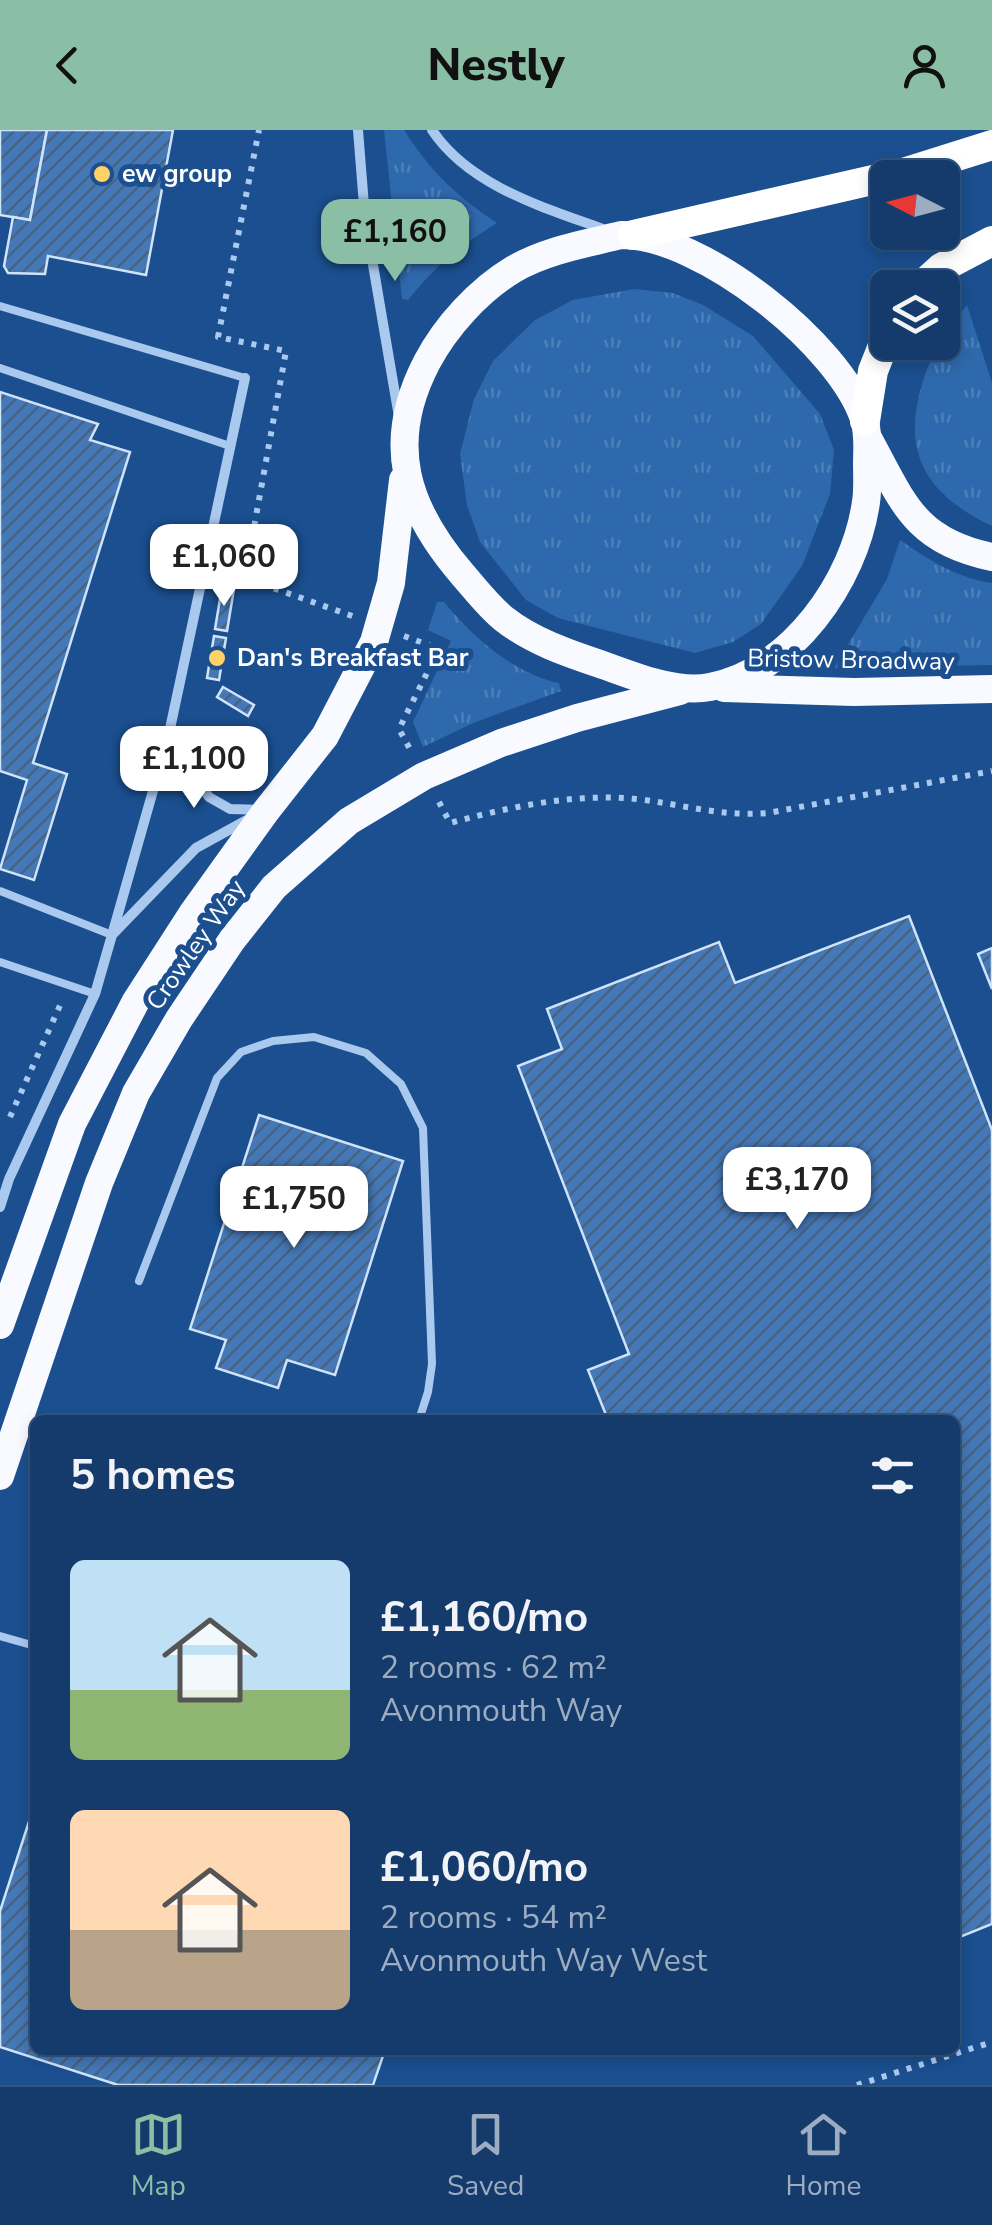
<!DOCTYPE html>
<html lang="en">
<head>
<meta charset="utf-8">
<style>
  body { margin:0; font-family:"Nunito Sans",sans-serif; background:#214673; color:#f1f3f6; height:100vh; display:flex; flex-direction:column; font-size:38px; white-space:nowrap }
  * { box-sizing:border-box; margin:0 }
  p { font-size:32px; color:#9dadc1 }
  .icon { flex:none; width:55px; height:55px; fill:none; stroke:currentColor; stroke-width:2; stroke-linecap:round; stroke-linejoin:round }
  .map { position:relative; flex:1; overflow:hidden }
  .side { position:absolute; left:30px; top:1285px; width:930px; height:640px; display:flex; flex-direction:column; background:#143b6b; border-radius:15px; box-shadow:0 5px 15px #0003,0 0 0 2px #33557e }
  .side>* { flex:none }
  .needle { width:65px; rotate:276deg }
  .fabs { position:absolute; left:870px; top:30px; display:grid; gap:20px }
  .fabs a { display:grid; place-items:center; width:90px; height:90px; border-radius:15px; background:#143b6b; box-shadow:0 5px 15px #0003,0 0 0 2px #33557e; font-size:50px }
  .price { position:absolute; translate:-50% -85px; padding:0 22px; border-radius:20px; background:#fff; color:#222; font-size:32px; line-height:65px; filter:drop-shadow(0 2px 5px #0008) }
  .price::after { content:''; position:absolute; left:50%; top:60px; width:30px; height:22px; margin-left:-15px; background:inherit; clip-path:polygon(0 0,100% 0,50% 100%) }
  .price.current { background:#8abfa5; color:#111 }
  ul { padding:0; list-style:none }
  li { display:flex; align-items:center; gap:30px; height:250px; padding:0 40px }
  li span { display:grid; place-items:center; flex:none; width:280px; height:200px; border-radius:15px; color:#555 }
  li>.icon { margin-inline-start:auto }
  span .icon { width:120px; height:120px; fill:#fffc; stroke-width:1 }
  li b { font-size:42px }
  h2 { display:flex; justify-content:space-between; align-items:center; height:120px; padding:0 40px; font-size:42px }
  header { display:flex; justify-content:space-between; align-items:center; height:130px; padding:0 40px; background:#8abfa5; color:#111; font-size:45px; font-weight:800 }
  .tabs { display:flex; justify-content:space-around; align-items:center; height:140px; border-top:2px solid #33557e; background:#143b6b; font-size:28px; color:#9dadc1 }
  .tabs a { display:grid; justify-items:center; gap:5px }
  .tabs .current { color:#8abfa5 }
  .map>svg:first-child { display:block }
  .grass { fill:url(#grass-tufts) }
  .building { fill:url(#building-hatch); stroke:#cfe3fa; stroke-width:2.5 }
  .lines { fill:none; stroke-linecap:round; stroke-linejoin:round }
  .path { stroke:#a9c9ee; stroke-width:6; stroke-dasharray:5 8; stroke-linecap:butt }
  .service { stroke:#a9c9ee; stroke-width:8 }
  .minor { stroke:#a9c9ee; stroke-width:10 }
  .trunk { stroke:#f8faff; stroke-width:28 }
  .motorway { stroke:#fff; stroke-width:30 }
  .poi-dot { fill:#ffd166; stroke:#1b4f8f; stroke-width:4 }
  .labels { text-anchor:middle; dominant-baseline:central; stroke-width:10; stroke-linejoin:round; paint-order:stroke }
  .poi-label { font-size:25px; font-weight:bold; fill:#fff; stroke:#1b4f8f; text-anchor:start }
  .street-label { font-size:25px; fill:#fff; stroke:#1b4f8f }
</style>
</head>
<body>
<header><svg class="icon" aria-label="back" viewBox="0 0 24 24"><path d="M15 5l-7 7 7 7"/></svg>Nestly<svg class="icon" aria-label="person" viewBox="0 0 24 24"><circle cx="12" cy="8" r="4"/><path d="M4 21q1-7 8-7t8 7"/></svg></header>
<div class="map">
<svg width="992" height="1955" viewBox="0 0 992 1955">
  <defs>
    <pattern id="grass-tufts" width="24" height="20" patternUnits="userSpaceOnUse" patternTransform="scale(2.5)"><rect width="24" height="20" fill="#2e69ad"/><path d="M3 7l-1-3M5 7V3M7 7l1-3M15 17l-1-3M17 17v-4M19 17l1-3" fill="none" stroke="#4d80b9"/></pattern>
    <pattern id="building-hatch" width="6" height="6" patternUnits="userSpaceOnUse" patternTransform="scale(2.5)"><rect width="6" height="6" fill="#4478b7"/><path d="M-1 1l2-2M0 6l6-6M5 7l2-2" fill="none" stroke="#486282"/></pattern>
  </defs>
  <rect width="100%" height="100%" fill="#1b4f8f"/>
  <!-- grass -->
  <g class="grass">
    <path d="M384 0H404C431 42 455 65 497 93 461 115 434 137 408 170L402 169Z"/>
    <polygon points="634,159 673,163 703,175 753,206 820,284 834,320 830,364 802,436 761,494 733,512 695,523 558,488 526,470 480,412 467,375 460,324 474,269 493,231 535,190 573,170"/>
    <path d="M967 175 992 253V396C903 354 900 296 938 213L942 212 943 205Z"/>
    <path d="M900 410C929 430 957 448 992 453V535L834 538 887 449Z"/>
    <path d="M437 472H444C473 507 514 544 559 553L561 561 473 593 423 617 413 592 451 511 428 500Z"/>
  </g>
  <!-- building -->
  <g class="building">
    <polygon points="0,0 47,0 30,90 0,85"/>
    <polygon points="47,0 173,0 146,145 48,126 45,144 8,143 4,136 13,87 30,90"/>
    <polygon points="0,262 98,294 90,310 130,322 33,633 67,644 34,750 0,739 27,650 0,641"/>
    <polygon points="222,457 234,459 227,501 215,499"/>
    <polygon points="214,506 226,508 219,550 207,548"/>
    <polygon points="223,557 254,575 248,586 217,567"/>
    <polygon points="909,786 992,1000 992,1794 955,1809 955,1290 608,1290 588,1240 629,1224 518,936 562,919 547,879 719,812 735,853"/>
    <polygon points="992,818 992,859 978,824"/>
    <polygon points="259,985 403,1031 335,1245 287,1230 278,1258 216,1238 226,1210 190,1199"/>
    <polygon points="35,1673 35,1920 385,1920 373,1955 118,1955 0,1917 0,1781"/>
  </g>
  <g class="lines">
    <!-- path -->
    <g class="path">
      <polyline points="225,441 355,487"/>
      <polyline points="245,447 286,221 218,207 259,0"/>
      <polyline points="404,506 439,519 399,599 411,621"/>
      <path d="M439 672 450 693C510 677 573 663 636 669 682 674 719 687 768 683L992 641"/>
      <polyline points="10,987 62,871"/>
      <polyline points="857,1955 992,1912"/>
    </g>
    <!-- service -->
    <g class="service">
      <polyline points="0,176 245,248"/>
      <polyline points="0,238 230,316"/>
      <polyline points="0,761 112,805"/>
      <polyline points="0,832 95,864"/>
      <polyline points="139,1151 217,948 241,922 273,911 314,907 366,923 401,954 423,998 432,1234 428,1262 419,1290"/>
      <polyline points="0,1506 35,1516"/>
    </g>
    <!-- minor -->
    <g class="minor">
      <polyline points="358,0 365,88 399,287"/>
      <path d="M432 0C470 57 546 78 606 100"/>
      <polyline points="168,608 209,667 230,679 263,680"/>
      <polyline points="112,805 168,608 245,248"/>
      <polyline points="0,1077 9,1049 95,864 112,805 196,718 247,690"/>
    </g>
    <!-- trunk -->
    <g class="trunk">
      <path d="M621 105C701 104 840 215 864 289 869 304 867 319 867 334 867 347 868 360 866 372 855 451 791 542 710 557 675 564 632 545 600 534 567 523 532 511 504 489 489 477 476 460 463 445 406 379 384 314 427 232 446 196 479 160 514 139 547 120 585 114 621 105Z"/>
      <path d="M868 308C903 372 914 411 992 427"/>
      <polyline points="724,558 854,562 992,559"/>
      <polyline points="0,1195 72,994 136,871 192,784 266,681 325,606 374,512 391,453 403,350"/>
      <polyline points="0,1346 99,1053 136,963 179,889 232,810 274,757 349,691 424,646 501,613 577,588 680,561"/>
    </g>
    <!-- motorway -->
    <g class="motorway">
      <polyline points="633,105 903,43 992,15"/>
      <polyline points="919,158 941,138 992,111"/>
      <polyline points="865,291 873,241 888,203"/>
    </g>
  </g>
  <!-- markers -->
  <g class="poi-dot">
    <circle cx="102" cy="44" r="10"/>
    <circle cx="217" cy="528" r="10"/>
  </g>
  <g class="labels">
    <!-- poi labels -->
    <g class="poi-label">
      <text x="122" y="44">ew group</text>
      <text x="237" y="528">Dan's Breakfast Bar</text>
    </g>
    <!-- street labels -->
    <g class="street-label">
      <text transform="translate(851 530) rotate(1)">Bristow Broadway</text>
      <text transform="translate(196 815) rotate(-55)">Crowley Way</text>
    </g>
  </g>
</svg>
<div class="fabs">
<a><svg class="needle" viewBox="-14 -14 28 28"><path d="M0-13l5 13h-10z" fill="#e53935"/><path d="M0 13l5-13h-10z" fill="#9dadc1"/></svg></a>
<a><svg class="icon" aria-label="layers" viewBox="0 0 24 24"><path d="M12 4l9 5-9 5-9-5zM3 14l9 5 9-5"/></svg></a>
</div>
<b class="price current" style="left:395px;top:154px">£1,160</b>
<b class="price" style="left:224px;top:479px">£1,060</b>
<b class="price" style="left:194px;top:681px">£1,100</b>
<b class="price" style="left:797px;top:1102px">£3,170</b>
<b class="price" style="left:294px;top:1121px">£1,750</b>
<section class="side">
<h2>5 homes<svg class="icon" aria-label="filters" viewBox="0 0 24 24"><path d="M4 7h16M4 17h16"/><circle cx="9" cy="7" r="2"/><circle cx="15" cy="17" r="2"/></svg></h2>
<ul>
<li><span style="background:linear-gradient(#bfe0f5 65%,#8fb573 0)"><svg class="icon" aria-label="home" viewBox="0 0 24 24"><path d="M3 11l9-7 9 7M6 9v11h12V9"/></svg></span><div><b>£1,160/mo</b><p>2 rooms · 62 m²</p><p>Avonmouth Way</p></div></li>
<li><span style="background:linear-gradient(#ffd9b3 60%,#b9a48a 0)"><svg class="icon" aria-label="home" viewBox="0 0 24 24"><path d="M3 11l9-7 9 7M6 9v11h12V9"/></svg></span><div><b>£1,060/mo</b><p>2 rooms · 54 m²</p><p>Avonmouth Way West</p></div></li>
</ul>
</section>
</div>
<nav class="tabs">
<a class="current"><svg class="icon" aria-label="map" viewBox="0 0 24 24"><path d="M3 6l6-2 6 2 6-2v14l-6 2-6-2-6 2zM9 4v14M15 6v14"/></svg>Map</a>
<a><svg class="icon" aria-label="saved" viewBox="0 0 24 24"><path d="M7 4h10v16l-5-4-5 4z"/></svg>Saved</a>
<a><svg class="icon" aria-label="home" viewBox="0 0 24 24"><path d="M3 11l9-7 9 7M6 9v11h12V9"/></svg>Home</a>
</nav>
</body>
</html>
